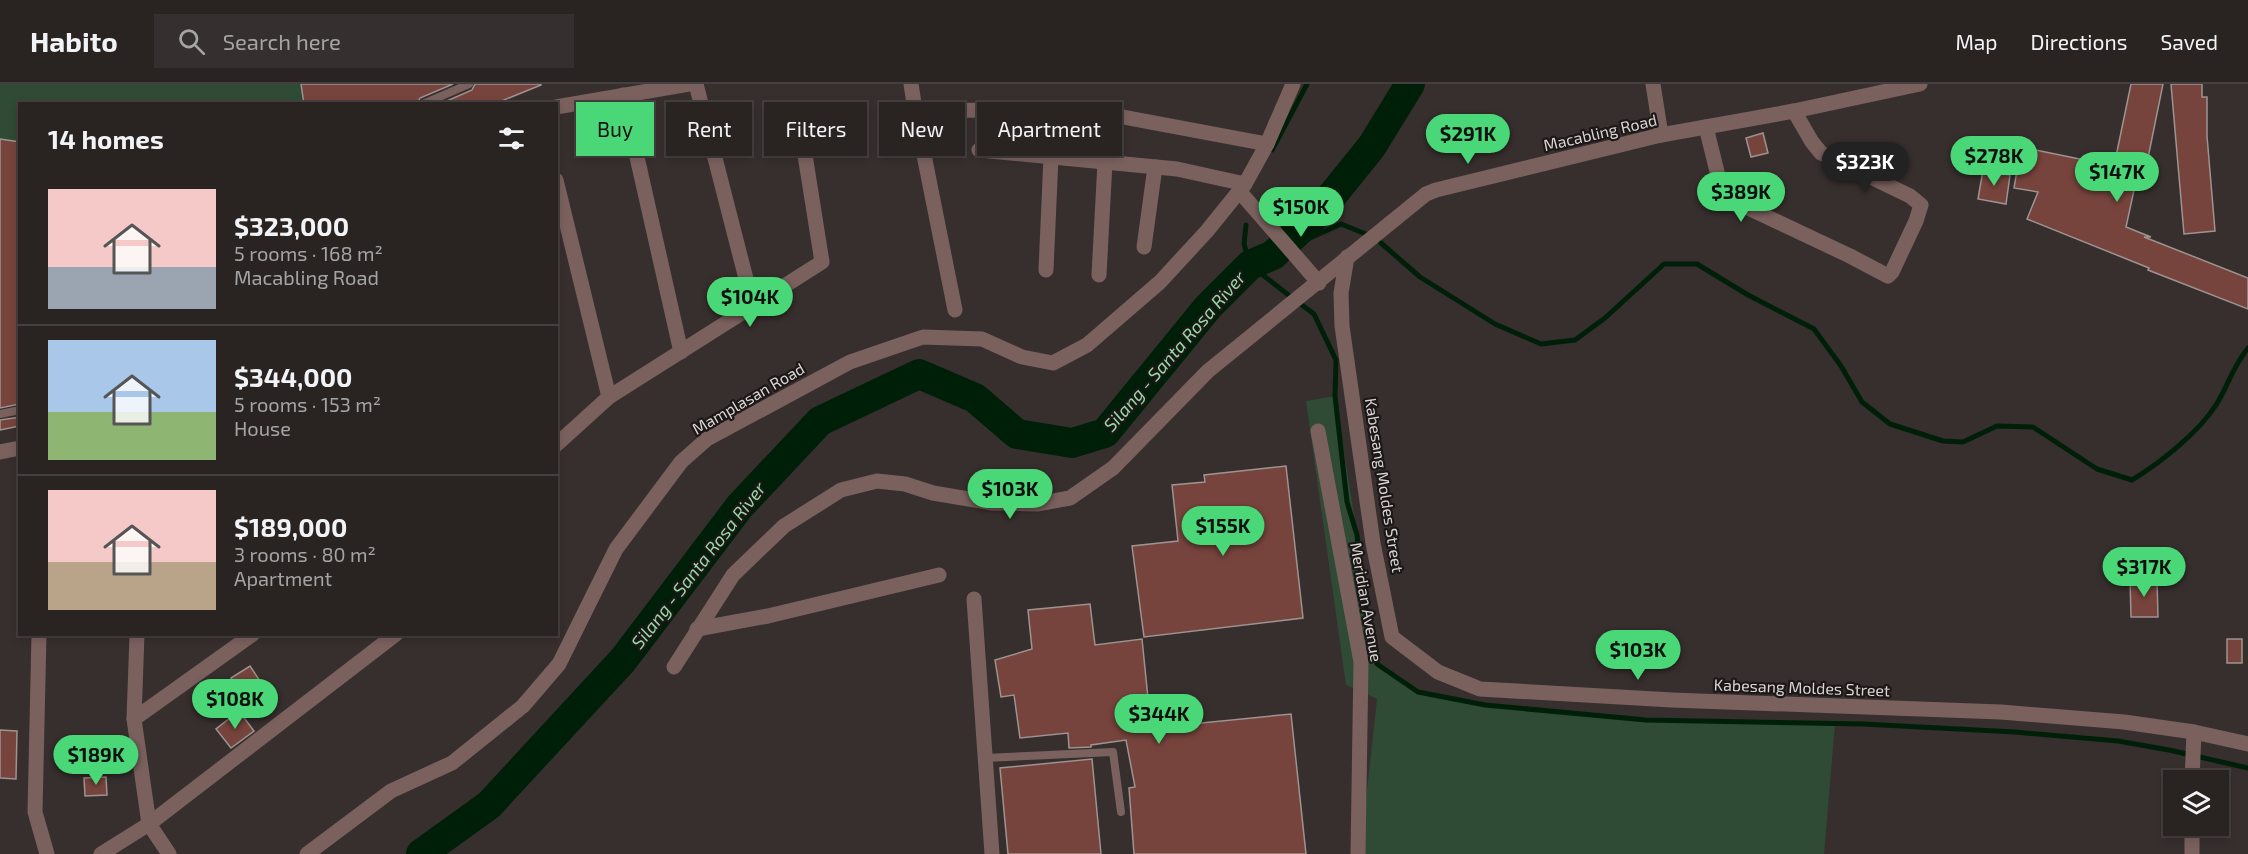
<!DOCTYPE html>
<html lang="en">
<head>
<meta charset="utf-8">
<style>
  body { margin:0; font-family:"Exo 2",sans-serif; background:#352f2f; color:#f1f3f6; height:100vh; display:flex; flex-direction:column; font-size:22px; white-space:nowrap }
  * { box-sizing:border-box; margin:0 }
  p { font-size:20px; color:#a5a4a5 }
  .icon { flex:none; width:33px; height:33px; fill:none; stroke:currentColor; stroke-width:2; stroke-linecap:round; stroke-linejoin:round }
  .map { position:relative; flex:1; overflow:hidden }
  .details { position:absolute; left:18px; top:18px; width:540px; height:534px; display:flex; flex-direction:column; background:#292322; border-radius:0px; box-shadow:0 3px 9px #0003,0 0 0 2px #454040 }
  .details>* { flex:none }
  .guide { position:absolute; left:576px; top:18px; width:570px; height:54px; display:flex; gap:12px }
  .fabs { position:absolute; left:2163px; top:686px; display:grid; gap:12px }
  .fabs a { display:grid; place-items:center; width:66px; height:66px; border-radius:0px; background:#292322; box-shadow:0 3px 9px #0003,0 0 0 2px #454040; font-size:30px }
  .price { position:absolute; translate:-50% -51px; padding:0 14px; border-radius:21px; background:#49d778; color:#111; font-size:20px; line-height:39px; filter:drop-shadow(0 2px 3px #0008) }
  .price::after { content:''; position:absolute; left:50%; top:36px; width:18px; height:14px; margin-left:-9px; background:inherit; clip-path:polygon(0 0,100% 0,50% 100%) }
  .price.selected { background:#222; color:#fff }
  ul { padding:0; list-style:none }
  li { display:flex; align-items:center; gap:18px; height:150px; padding:0 30px }
  li+li { border-top:2px solid #454040 }
  li span { display:grid; place-items:center; flex:none; width:168px; height:120px; border-radius:0px; color:#555 }
  li>.icon { margin-inline-start:auto }
  span .icon { width:72px; height:72px; fill:#fffc; stroke-width:1 }
  li b { font-size:26px }
  h2 { display:flex; justify-content:space-between; align-items:center; height:72px; padding:0 30px; font-size:26px }
  .chip { padding:0 21px; border-radius:0px; background:#292322; box-shadow:0 3px 9px #0003,0 0 0 2px #454040; font-size:21px; line-height:54px }
  .chip.selected { background:#49d778; color:#111 }
  header { display:flex; align-items:center; gap:36px; box-sizing:border-box; height:84px; padding:0 30px; background:#292322; border-bottom:2px solid #454040 }
  header strong { font-size:28px }
  nav { display:flex; gap:33px; margin-inline-start:auto; font-size:21px }
  .search { width:420px; height:54px; background:#352f2f; display:flex; align-items:center; gap:15px; box-sizing:border-box; padding:0 21px; border-radius:0px; color:#a5a4a5; font-size:22px }
  .map>svg:first-child { display:block }
  .green { fill:#2f4a35 }
  .lines { fill:none; stroke-linecap:round; stroke-linejoin:round }
  .stream { stroke:#001f09; stroke-width:5 }
  .river { stroke:#001f09; stroke-width:30 }
  .building { fill:#77443d; stroke:#9d9391; stroke-width:1.5 }
  .service { stroke:#7a615e; stroke-width:8 }
  .minor { stroke:#7a615e; stroke-width:15 }
  .tertiary { stroke:#7a615e; stroke-width:15 }
  .labels { text-anchor:middle; dominant-baseline:central; stroke-width:4.5; stroke-linejoin:round; paint-order:stroke }
  .street-label { font-size:16px; fill:#dad4d3; stroke:#1c1817 }
  .water-label { font-size:18px; font-style:italic; fill:#95daa4; stroke:#1c1817 }
</style>
</head>
<body>
<header>
<strong>Habito</strong>
<div class="search"><svg class="icon" aria-label="search" viewBox="0 0 24 24"><circle cx="10" cy="10" r="6"/><path d="M15 15l6 6"/></svg>Search here</div>
<nav><a>Map</a><a>Directions</a><a>Saved</a></nav>
</header>
<div class="map">
<svg width="2248" height="770" viewBox="0 0 2248 770">
  <rect width="100%" height="100%" fill="#372f2e"/>
  <!-- green -->
  <g class="green">
    <polygon points="0,0 301,0 304,19 20,20 19,58 0,55"/>
    <polygon points="1335,312 1378,580 1418,608 1485,621 1646,636 1835,640 1824,770 1360,770 1377,615 1346,601 1306,317"/>
  </g>
  <g class="lines">
    <!-- stream -->
    <g class="stream">
      <polyline points="1272,66 1307,0"/>
      <polyline points="1246,141 1244,160 1250,181 1291,213"/>
      <path d="M1381 159 1420 193 1495 240 1541 260 1575 256 1605 234 1664 180H1697L1748 211 1814 245 1841 282 1862 318 1890 340 1943 357 1963 358 1997 342 2033 343 2097 385 2132 396C2160 379 2198 349 2216 321 2228 302 2233 282 2248 264"/>
      <polyline points="1250,181 1341,140 1366,150"/>
      <polyline points="1302,221 1314,230 1336,276 1335,312 1347,418 1357,451 1361,492 1371,555 1377,580 1418,608 1485,621 1646,636 1863,640 2015,648 2118,657 2169,666 2248,684"/>
    </g>
    <!-- river -->
    <polyline class="river" points="421,770 489,721 623,576 740,422 820,337 919,290 975,314 1017,350 1072,359 1105,349 1208,223 1250,181 1273,171 1318,129 1372,62 1410,0"/>
  </g>
  <!-- building -->
  <g class="building">
    <polygon points="301,0 453,0 420,14 417,20 304,20"/>
    <polygon points="475,0 541,0 541,1 494,20 440,20 472,6"/>
    <polygon points="2131,0 2163,0 2146,84 2139,83 2126,143 2151,153 2144,153 2248,194 2248,225 2148,186 2149,184 2027,135 2038,108 2014,104 2021,63 2114,82"/>
    <polygon points="2171,0 2202,0 2202,13 2207,13 2207,52 2215,147 2184,150"/>
    <polygon points="1763,49 1768,69 1751,73 1746,54"/>
    <polygon points="0,55 20,58 20,320 0,324"/>
    <polygon points="1983,86 2010,91 2006,120 1978,115"/>
    <polygon points="20,333 20,342 0,346 0,336"/>
    <polygon points="1286,382 1303,534 1144,553 1132,462 1178,457 1172,401 1205,398 1204,391"/>
    <polygon points="2130,495 2157,495 2158,533 2131,533"/>
    <polygon points="1090,520 1095,561 1142,555 1151,644 1291,630 1306,770 1134,770 1129,704 1135,703 1126,656 1091,661 1091,663 1069,664 1068,649 1020,654 1014,611 1001,613 995,576 1032,565 1028,526"/>
    <rect x="2227" y="555" width="15" height="24"/>
    <polygon points="250,582 262,600 243,613 231,594"/>
    <polygon points="239,627 254,647 231,664 216,645"/>
    <polygon points="0,646 17,647 16,695 0,694"/>
    <polygon points="1092,675 1101,770 1008,770 1000,684"/>
    <polygon points="106,693 107,711 85,712 84,694"/>
  </g>
  <g class="lines">
    <!-- service -->
    <g class="service">
      <polyline points="423,20 469,0"/>
      <polyline points="0,330 20,326"/>
      <polyline points="985,674 1113,668 1121,728"/>
    </g>
    <!-- minor -->
    <g class="minor">
      <polyline points="696,0 753,222"/>
      <polyline points="911,0 915,26 1091,27 1267,60"/>
      <polyline points="623,11 681,268"/>
      <polyline points="556,23 689,0"/>
      <polyline points="915,26 955,226"/>
      <polyline points="1706,43 1722,108 1727,114 1850,172 1888,192 1892,188 1916,137 1921,121 1910,112 1821,69 1812,58 1794,27"/>
      <polyline points="979,66 1177,85 1245,100"/>
      <polyline points="556,96 609,313"/>
      <polyline points="1240,108 1319,199"/>
      <polyline points="1144,163 1155,83"/>
      <polyline points="1347,173 1341,209 1342,242 1373,459 1392,553 1438,588 1480,605 1672,616 2001,628 2124,638 2194,648 2248,660"/>
      <polyline points="1046,186 1051,73"/>
      <polyline points="1099,191 1105,78"/>
      <polyline points="1318,347 1361,578 1358,770"/>
      <polyline points="556,361 609,313 822,178 805,71"/>
      <polyline points="0,368 20,364"/>
      <polyline points="974,515 992,770"/>
      <polyline points="697,545 768,532 939,491"/>
      <polyline points="39,550 35,728 47,770"/>
      <polyline points="137,550 134,635 149,740 169,770"/>
      <polyline points="674,583 733,491 784,442 841,406 877,397 905,400 933,409 992,419 1037,420 1070,414 1113,384 1208,287 1426,110 1436,106 1661,51"/>
      <polyline points="134,635 253,550"/>
      <polyline points="2192,696 2194,648"/>
      <polyline points="101,770 149,740 396,550"/>
      <polyline points="2192,770 2192,741"/>
    </g>
    <!-- tertiary -->
    <g class="tertiary">
      <polyline points="1653,0 1661,51 1794,27 1920,0"/>
      <polyline points="307,770 391,707 452,679 523,622 559,580 616,465 681,378 707,355 850,278 923,253 982,255 1022,273 1053,279 1087,261 1160,198 1207,147 1245,100 1267,60 1293,0"/>
    </g>
  </g>
  <g class="labels">
    <!-- street labels -->
    <g class="street-label">
      <text transform="translate(1600 48) rotate(-13)">Macabling Road</text>
      <text transform="translate(748 314) rotate(-30)">Mamplasan Road</text>
      <text transform="translate(1385 401) rotate(81)">Kabesang Moldes Street</text>
      <text transform="translate(1367 518) rotate(80)">Meridian Avenue</text>
      <text transform="translate(1802 603) rotate(2)">Kabesang Moldes Street</text>
    </g>
    <!-- water labels -->
    <g class="water-label">
      <text transform="translate(1174 267) rotate(-49)">Silang - Santa Rosa River</text>
      <text transform="translate(698 481) rotate(-52)">Silang - Santa Rosa River</text>
    </g>
  </g>
</svg>
<div class="fabs">
<a><svg class="icon" aria-label="layers" viewBox="0 0 24 24"><path d="M12 4l9 5-9 5-9-5zM3 14l9 5 9-5"/></svg></a>
</div>
<b class="price" style="left:1468px;top:81px">$291K</b>
<b class="price" style="left:1994px;top:103px">$278K</b>
<b class="price selected" style="left:1865px;top:109px">$323K</b>
<b class="price" style="left:2117px;top:119px">$147K</b>
<b class="price" style="left:1741px;top:139px">$389K</b>
<b class="price" style="left:1301px;top:154px">$150K</b>
<b class="price" style="left:750px;top:244px">$104K</b>
<b class="price" style="left:1010px;top:436px">$103K</b>
<b class="price" style="left:1223px;top:473px">$155K</b>
<b class="price" style="left:2144px;top:514px">$317K</b>
<b class="price" style="left:1638px;top:597px">$103K</b>
<b class="price" style="left:235px;top:646px">$108K</b>
<b class="price" style="left:1159px;top:661px">$344K</b>
<b class="price" style="left:96px;top:702px">$189K</b>
<div class="guide">
<a class="chip selected">Buy</a>
<a class="chip">Rent</a>
<a class="chip">Filters</a>
<a class="chip">New</a>
<a class="chip">Apartment</a>
</div>
<section class="details">
<h2>14 homes<svg class="icon" aria-label="filters" viewBox="0 0 24 24"><path d="M4 7h16M4 17h16"/><circle cx="9" cy="7" r="2"/><circle cx="15" cy="17" r="2"/></svg></h2>
<ul>
<li><span style="background:linear-gradient(#f6c9c9 65%,#9aa5b1 0)"><svg class="icon" aria-label="home" viewBox="0 0 24 24"><path d="M3 11l9-7 9 7M6 9v11h12V9"/></svg></span><div><b>$323,000</b><p>5 rooms · 168 m²</p><p>Macabling Road</p></div></li>
<li><span style="background:linear-gradient(#a9c7e8 60%,#8fb573 0)"><svg class="icon" aria-label="home" viewBox="0 0 24 24"><path d="M3 11l9-7 9 7M6 9v11h12V9"/></svg></span><div><b>$344,000</b><p>5 rooms · 153 m²</p><p>House</p></div></li>
<li><span style="background:linear-gradient(#f6c9c9 60%,#b9a48a 0)"><svg class="icon" aria-label="home" viewBox="0 0 24 24"><path d="M3 11l9-7 9 7M6 9v11h12V9"/></svg></span><div><b>$189,000</b><p>3 rooms · 80 m²</p><p>Apartment</p></div></li>
</ul>
</section>
</div>
</body>
</html>
